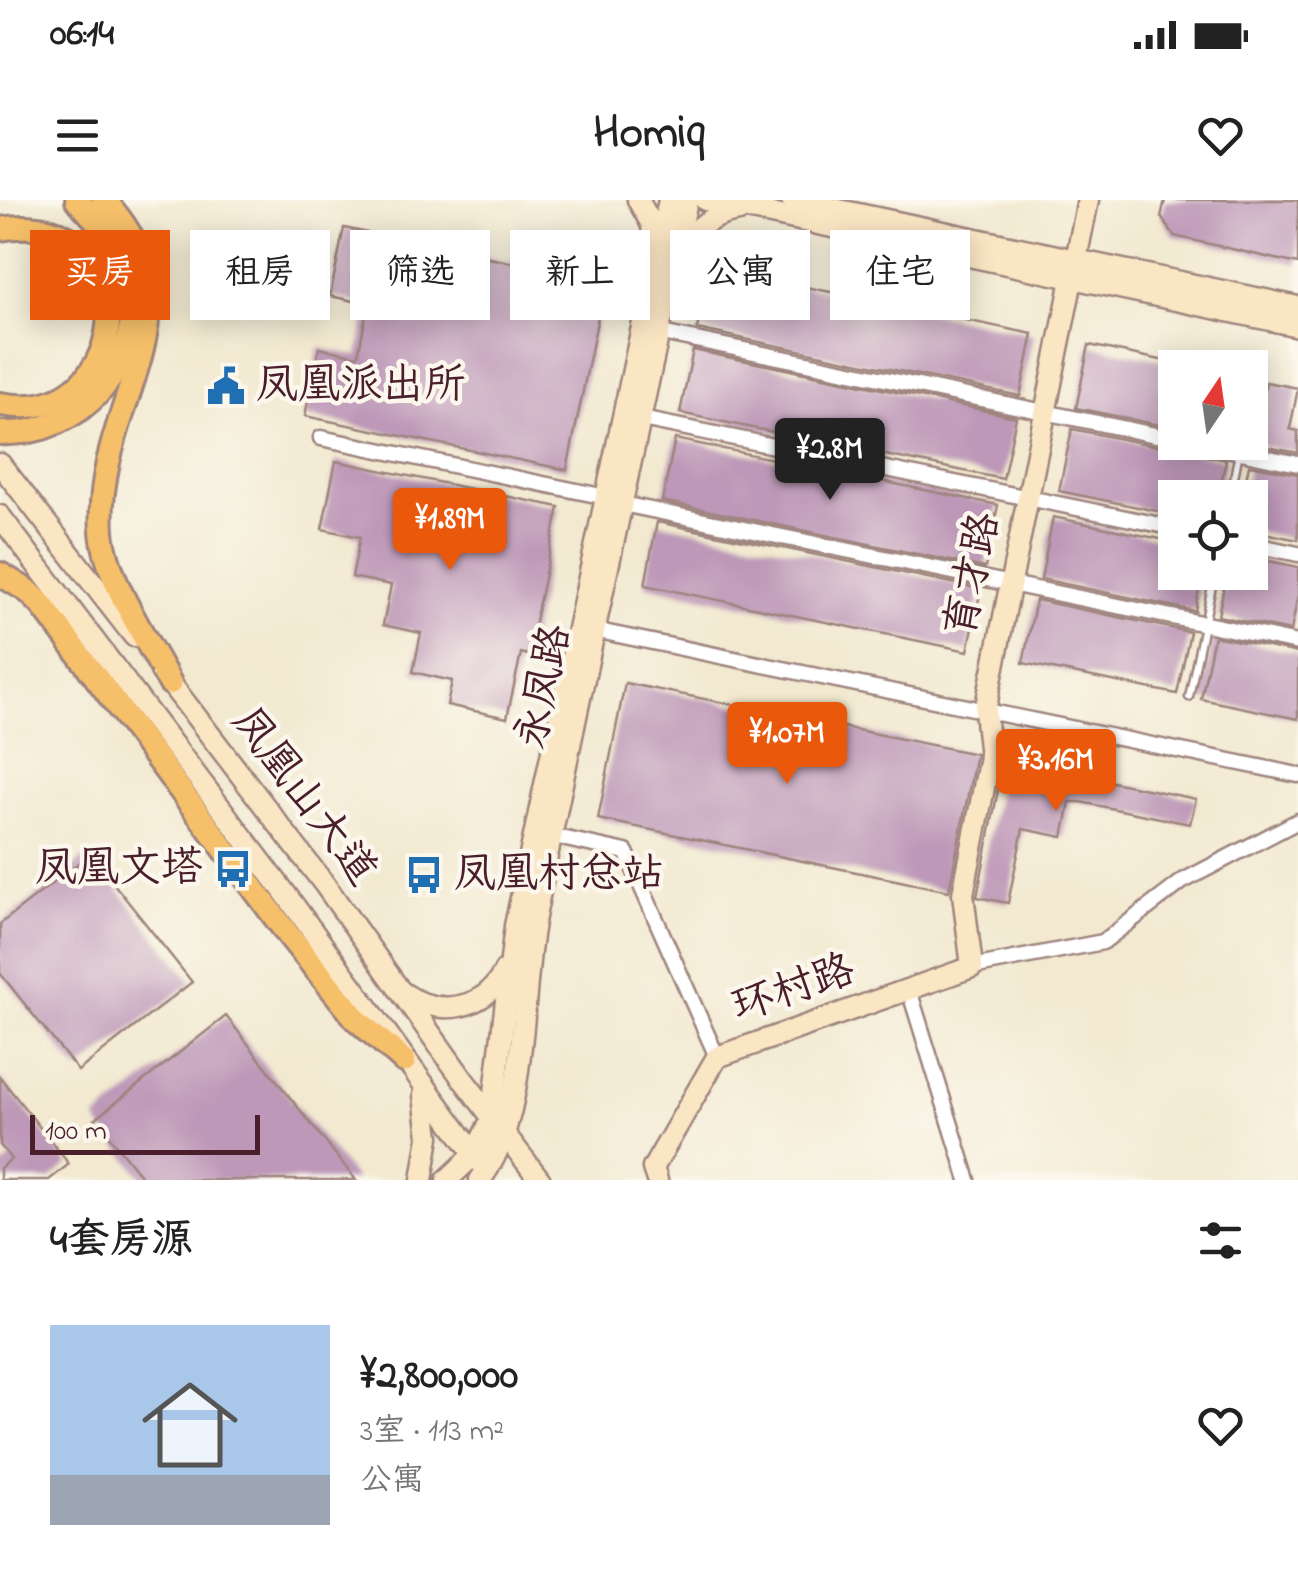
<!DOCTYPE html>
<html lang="zh">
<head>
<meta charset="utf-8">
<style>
  body { margin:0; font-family:"Indie Flower","LXGW WenKai TC",sans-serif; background:#f2f2f2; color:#222; height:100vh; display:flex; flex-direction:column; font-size:38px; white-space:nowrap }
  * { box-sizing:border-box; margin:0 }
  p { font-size:32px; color:#767676 }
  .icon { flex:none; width:55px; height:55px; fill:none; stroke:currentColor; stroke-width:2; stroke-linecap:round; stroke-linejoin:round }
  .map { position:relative; height:980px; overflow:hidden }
  .details { display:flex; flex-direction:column; background:#fff; flex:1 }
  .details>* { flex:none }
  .guide { position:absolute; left:30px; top:30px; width:1240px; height:90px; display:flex; gap:20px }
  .needle { width:65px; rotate:13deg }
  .buttons { position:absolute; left:1158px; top:150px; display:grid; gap:20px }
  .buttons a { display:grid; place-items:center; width:110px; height:110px; border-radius:0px; background:#fff; box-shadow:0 5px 25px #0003; font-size:50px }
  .scale { position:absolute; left:30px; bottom:25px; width:230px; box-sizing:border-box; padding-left:10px; border:5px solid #4a1f2b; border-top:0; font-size:28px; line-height:35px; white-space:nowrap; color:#4a1f2b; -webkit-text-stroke:8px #fbf7ec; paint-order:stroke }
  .price { position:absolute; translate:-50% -85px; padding:0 22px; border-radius:10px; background:#ea580c; color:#fff; font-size:32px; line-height:65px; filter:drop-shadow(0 2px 5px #0008) }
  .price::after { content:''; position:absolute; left:50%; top:60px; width:30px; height:22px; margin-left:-15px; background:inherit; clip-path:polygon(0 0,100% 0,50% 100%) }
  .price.current { background:#222; color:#fff }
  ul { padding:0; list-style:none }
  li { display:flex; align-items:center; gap:30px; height:250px; padding:0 50px }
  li+li { border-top:2px solid #e0e0e0 }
  li span { display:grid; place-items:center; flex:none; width:280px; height:200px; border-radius:0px; color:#555 }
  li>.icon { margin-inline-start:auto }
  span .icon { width:120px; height:120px; fill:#fffc; stroke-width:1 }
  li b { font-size:42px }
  h2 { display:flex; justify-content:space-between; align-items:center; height:120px; padding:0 50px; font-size:42px }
  .pill { padding:0 35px; border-radius:0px; background:#fff; box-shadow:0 5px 25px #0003; font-size:35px; line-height:90px }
  .pill.current { background:#ea580c; color:#fff }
  .status { display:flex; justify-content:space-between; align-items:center; height:70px; padding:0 50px; background:#fff; direction:ltr }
  .status svg { height:28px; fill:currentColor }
  header { display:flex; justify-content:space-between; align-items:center; height:130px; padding:0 50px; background:#fff; font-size:45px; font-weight:700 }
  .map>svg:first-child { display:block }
  .building { fill:#bd98b8 }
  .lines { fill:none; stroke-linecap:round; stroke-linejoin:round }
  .lane-casing { stroke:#9e847e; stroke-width:11 }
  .street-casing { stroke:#9e847e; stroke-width:19 }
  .secondary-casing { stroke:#9e847e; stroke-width:25 }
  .primary-casing { stroke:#9e847e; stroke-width:28 }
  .lane { stroke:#fff; stroke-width:6 }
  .street { stroke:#fff; stroke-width:14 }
  .secondary { stroke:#fbe6c4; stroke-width:20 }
  .primary { stroke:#f6c06b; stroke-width:22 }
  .labels { text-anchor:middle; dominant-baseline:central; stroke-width:9; stroke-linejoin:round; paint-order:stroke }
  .poi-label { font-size:42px; fill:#4a1f2b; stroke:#fbf7ec; text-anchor:start }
  .street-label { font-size:42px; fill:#4a1f2b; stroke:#fbf7ec }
</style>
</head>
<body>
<div class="status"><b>06:14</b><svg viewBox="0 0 49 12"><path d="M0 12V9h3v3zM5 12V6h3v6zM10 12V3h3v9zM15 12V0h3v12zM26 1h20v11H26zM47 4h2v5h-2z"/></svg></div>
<header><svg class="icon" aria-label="menu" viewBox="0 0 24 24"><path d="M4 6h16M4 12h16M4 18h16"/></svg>Homiq<svg class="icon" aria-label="heart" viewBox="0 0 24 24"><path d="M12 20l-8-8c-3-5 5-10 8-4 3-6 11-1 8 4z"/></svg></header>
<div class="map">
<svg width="1298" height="980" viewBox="0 0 1298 980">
  <rect width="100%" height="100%" fill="#fbf7ec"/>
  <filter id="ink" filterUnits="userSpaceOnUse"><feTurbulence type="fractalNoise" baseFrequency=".01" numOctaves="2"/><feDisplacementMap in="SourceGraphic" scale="20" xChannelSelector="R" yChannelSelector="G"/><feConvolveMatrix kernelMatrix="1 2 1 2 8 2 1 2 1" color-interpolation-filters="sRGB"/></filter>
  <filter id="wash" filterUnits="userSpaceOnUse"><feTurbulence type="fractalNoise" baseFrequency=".0048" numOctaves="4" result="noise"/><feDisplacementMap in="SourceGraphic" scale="40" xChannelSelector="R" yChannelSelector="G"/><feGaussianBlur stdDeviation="2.25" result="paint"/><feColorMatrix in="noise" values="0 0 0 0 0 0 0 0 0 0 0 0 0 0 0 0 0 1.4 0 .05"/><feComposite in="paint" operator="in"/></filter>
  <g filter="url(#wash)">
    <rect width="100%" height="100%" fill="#f2e9d0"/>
    <g id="blocks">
      <!-- building -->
      <g class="building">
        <polygon points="1165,0 1298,0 1298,64 1174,36 1161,17"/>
        <polygon points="344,28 605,82 567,270 305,216 319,148 358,156 368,104 330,96"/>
        <polygon points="710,67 1033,134 1020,196 697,129"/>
        <polygon points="1089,145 1175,163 1175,228 1076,208"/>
        <polygon points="693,150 1016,217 1003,279 680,213"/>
        <polygon points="1266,182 1298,188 1290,229 1298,231 1298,253 1253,244"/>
        <polygon points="1072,229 1226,260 1218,298 1175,298 1172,314 1059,291"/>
        <polygon points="675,239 998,305 985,368 662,301"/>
        <polygon points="336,261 559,307 528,455 521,453 507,518 447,505 452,481 413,472 421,433 383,425 391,385 352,377 360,337 322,329"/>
        <polygon points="1249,265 1298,274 1298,340 1250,330 1250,298 1242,298"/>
        <polygon points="1053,317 1175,342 1175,384 1199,389 1195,411 1041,379"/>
        <polygon points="657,322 981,389 968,451 645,385"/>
        <polygon points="1250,357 1298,367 1298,395 1291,431 1218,416 1227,372 1250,372"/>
        <polygon points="1036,400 1190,432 1177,494 1023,463"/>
        <polygon points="1214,436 1298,453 1298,519 1201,499"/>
        <polygon points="625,483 976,554 949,691 598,619"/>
        <polygon points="1004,560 1196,599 1190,624 1080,602 1070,602 1063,637 1023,629 1008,703 977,697"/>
        <polygon points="90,654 192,782 78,871 0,773 0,724"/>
        <polygon points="226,816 292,900 356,980 144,980 95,919"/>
        <polygon points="0,877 69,964 49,980 0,980 0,968 11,959 0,945"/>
      </g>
    </g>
  </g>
  <g filter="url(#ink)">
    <use href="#blocks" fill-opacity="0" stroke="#9e847e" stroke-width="2.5"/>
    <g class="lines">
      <!-- lane casing -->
      <g class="lane-casing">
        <g id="lane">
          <polyline points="1250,200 1254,179"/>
          <polyline points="1230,298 1241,242"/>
          <polyline points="1189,497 1215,372"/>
        </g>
      </g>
      <!-- street casing -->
      <g class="street-casing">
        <g id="street">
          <polyline points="652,131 1175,239"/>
          <polyline points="632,217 1175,328"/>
          <polyline points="321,238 606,297 622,304 1298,443"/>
          <polyline points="1193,242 1298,264"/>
          <polyline points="1250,344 1298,354"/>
          <polyline points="589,429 1298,575"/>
          <polyline points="552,636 626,652 717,857"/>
          <polyline points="972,767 1103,742 1183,681 1298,621"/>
          <polyline points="909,790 968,980"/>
        </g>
      </g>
      <!-- secondary casing -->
      <g class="secondary-casing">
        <g id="secondary">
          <polyline points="638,0 651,23 656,44"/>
          <polyline points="705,0 1298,126"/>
          <polyline points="792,0 1298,107"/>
          <path d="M679 52C693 28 712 15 739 11"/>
          <polyline points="0,264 134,436"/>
          <polyline points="0,316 282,689 480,962"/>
          <polyline points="161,471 325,685 462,878 540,980"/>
          <path d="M403 793C439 818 486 810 505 770"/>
          <polyline points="422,980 429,937 424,895"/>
          <polyline points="447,980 474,955 492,918 515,726 669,0"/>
          <path d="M480 980C529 918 520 795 535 717 582 477 637 239 687 0"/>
          <polyline points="657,980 653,968 717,857 972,767 963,694 990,557 985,511 1088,0"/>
        </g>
      </g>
      <!-- primary casing -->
      <g class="primary-casing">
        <g id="primary">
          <path d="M104 0C209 112 93 205 102 331 106 381 147 439 170 483"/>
          <path d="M0 29C151 3 139 231 0 204"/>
          <path d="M0 233C81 237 144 164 131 85 125 51 100 23 77 0"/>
          <polyline points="0,374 28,391 42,405 290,737 357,820 404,861"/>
        </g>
      </g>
      <!-- lane -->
      <use href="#lane" class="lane"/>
      <!-- street -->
      <use href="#street" class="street"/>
      <!-- secondary -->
      <use href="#secondary" class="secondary"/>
      <!-- primary -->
      <use href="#primary" class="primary"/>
    </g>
  </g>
  <!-- icons -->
  <defs>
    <g id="civic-bare" transform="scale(3)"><path d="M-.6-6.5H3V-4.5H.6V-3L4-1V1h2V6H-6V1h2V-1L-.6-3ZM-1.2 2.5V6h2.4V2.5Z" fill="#1f6fb2" stroke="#fbf7ec" stroke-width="2.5" paint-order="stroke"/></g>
    <g id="bus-bare" transform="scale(3)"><path d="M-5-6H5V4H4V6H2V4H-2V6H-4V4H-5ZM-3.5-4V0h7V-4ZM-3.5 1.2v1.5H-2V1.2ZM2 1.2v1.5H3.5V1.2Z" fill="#1f6fb2" stroke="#fbf7ec" stroke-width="2.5" paint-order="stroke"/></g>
  </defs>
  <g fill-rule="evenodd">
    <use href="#civic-bare" x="226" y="186"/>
    <use href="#bus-bare" x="233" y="669"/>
    <use href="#bus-bare" x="424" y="675"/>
  </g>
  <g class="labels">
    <!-- poi labels -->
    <g class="poi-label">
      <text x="256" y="186">凤凰派出所</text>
      <text x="203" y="669" text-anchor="end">凤凰文塔</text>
      <text x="454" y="675">凤凰村总站</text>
    </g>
    <!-- street labels -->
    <g class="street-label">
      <text transform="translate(974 375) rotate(-78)">育才路</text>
      <text transform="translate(545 487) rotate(-78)">永凤路</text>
      <text transform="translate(303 597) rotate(53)">凤凰山大道</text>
      <text transform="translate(794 790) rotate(-19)">环村路</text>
    </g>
  </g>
</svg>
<div class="buttons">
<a><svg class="needle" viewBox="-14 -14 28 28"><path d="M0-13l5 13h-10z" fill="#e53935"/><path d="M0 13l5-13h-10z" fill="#767676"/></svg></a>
<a><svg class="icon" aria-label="locate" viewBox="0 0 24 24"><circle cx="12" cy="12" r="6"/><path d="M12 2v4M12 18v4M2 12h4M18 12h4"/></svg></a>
</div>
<div class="scale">100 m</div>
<b class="price current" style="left:830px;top:303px">¥2.8M</b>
<b class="price" style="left:450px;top:373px">¥1.89M</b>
<b class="price" style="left:787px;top:587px">¥1.07M</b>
<b class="price" style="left:1056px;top:614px">¥3.16M</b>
<div class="guide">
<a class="pill current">买房</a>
<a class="pill">租房</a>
<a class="pill">筛选</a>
<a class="pill">新上</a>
<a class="pill">公寓</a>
<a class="pill">住宅</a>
</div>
</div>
<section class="details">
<h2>4套房源<svg class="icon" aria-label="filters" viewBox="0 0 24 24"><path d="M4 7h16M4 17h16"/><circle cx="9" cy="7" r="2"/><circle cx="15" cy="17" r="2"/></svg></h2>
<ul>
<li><span style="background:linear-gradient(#a9c7e8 75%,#9aa5b1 0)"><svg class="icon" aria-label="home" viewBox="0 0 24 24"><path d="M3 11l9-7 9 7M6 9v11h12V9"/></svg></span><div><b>¥2,800,000</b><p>3室 · 113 m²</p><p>公寓</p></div><svg class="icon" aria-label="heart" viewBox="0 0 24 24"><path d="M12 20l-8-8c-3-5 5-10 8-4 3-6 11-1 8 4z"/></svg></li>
</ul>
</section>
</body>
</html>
